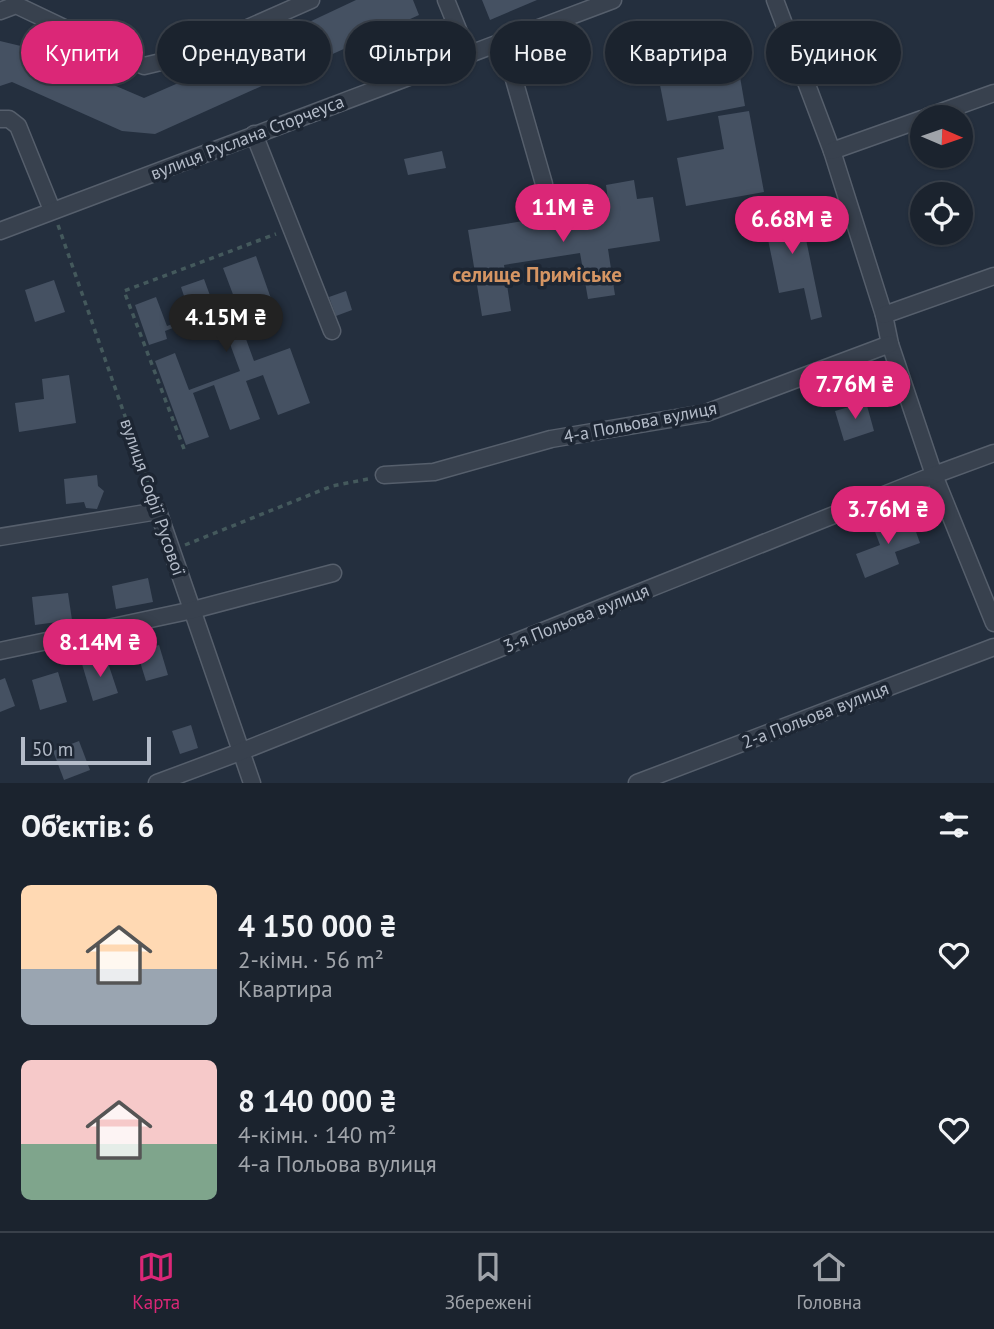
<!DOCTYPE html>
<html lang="uk">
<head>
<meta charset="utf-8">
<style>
  body { margin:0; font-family:"PT Sans",sans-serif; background:#282f3a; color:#f1f3f6; height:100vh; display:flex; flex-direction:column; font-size:26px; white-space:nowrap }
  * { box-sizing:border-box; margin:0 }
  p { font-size:23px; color:#a0a4aa }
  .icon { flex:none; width:38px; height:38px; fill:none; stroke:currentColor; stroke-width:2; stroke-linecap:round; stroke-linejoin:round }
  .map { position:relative; height:783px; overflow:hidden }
  .drawer { display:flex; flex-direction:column; background:#1b232e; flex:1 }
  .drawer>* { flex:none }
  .banner { position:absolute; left:21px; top:21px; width:952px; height:63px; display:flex; gap:14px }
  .needle { width:46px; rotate:92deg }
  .controls { position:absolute; left:910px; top:105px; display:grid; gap:14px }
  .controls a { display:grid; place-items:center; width:63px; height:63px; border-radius:50%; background:#1b232e; box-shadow:0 2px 5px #0004,0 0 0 2px #39404a; font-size:35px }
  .scale { position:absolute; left:21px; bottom:18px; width:130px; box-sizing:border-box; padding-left:7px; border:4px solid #b4bcc9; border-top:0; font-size:19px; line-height:24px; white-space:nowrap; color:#b4bcc9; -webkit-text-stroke:5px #1d2633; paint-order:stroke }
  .price { position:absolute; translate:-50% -60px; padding:0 16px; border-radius:24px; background:#db2777; color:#fff; font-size:23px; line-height:46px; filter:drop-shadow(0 2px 4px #0008) }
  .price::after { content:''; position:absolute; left:50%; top:42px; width:21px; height:16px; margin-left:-10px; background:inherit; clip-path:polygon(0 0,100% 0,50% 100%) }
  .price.on { background:#222; color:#fff }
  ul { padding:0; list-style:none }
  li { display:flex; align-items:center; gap:21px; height:175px; padding:0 21px }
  li span { display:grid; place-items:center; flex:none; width:196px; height:140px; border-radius:10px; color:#555 }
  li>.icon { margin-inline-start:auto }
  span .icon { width:84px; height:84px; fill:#fffc; stroke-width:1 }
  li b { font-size:30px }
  h2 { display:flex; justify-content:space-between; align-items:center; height:84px; padding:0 21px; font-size:30px }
  .chip { padding:0 24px; border-radius:32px; background:#1b232e; box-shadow:0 2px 5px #0004,0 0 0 2px #39404a; font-size:24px; line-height:63px }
  .chip.on { background:#db2777; color:#fff }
  .dock { display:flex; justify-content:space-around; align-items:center; height:98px; border-top:2px solid #39404a; background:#1b232e; font-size:19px; color:#a0a4aa }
  .dock a { display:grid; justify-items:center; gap:4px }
  .dock .on { color:#db2777 }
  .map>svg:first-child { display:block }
  .building { fill:#455162 }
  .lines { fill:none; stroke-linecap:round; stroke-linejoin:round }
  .minor-casing { stroke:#565f6c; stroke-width:19 }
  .path { stroke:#44595c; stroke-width:3.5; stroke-dasharray:5 5; stroke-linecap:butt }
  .minor { stroke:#38414e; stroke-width:16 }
  .labels { text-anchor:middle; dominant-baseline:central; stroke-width:7; stroke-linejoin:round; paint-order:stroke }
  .street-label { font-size:18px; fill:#b4bcc9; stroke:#1d2633 }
  .quarter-label { font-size:21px; font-weight:bold; fill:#d59563; stroke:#1d2633 }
</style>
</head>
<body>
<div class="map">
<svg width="994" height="783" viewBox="0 0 994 783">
  <rect width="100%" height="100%" fill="#242f3e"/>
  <!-- building -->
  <g class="building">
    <polygon points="356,0 413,0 419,15 155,134 122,131 12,82 0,86 0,41 25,47 144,98 192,77"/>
    <polygon points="482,0 537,0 490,20"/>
    <polygon points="739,71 745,106 667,121 660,85"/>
    <polygon points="749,111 764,192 686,206 677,158 724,149 718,116"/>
    <polygon points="442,151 446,168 408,175 404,159"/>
    <polygon points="634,180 637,199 653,197 660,241 608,249 615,295 588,299 580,253 504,265 511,311 482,316 468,230 609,207 606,185"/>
    <polygon points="790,205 792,212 800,210 822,317 811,320 804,288 779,293 764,220 774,218 772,209"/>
    <polygon points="256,256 274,307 239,320 254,361 290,348 310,403 278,415 263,375 246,381 260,419 230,430 214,385 193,393 209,437 186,445 155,361 175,353 189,390 240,371 220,317 199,325 196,319 165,331 167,339 149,345 135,305 156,297 167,326 191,317 181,287 204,279 216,312 237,305 223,268"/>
    <polygon points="54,280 65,312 35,322 25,290"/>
    <polygon points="346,291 352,310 336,316 329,297"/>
    <polygon points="69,375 76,423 19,432 15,403 44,399 42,379"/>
    <polygon points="866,402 874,431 844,441 835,411"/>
    <polygon points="97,475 98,486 104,491 97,509 86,508 84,502 66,504 64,479"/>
    <polygon points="910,515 920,543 895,552 899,564 865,578 856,554 880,545 874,529"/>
    <polygon points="148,578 153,602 116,609 112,586"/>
    <polygon points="68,593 72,620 35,625 32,597"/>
    <polygon points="159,645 168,675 146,681 137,652"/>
    <polygon points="106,657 118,693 93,701 82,664"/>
    <polygon points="58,672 67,702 40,710 32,680"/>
    <polygon points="5,678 15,706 0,712 0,680"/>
    <polygon points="191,725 198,748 180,754 172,731"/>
    <polygon points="79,741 90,770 64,780 53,751"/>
  </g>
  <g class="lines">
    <!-- minor casing -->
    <g class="minor-casing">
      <g id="minor">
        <polyline points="446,0 468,54"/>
        <polyline points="775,0 832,151 884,315 890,344 934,475 994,623"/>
        <polyline points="0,11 16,5 144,66 182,57 311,0"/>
        <polyline points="503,41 544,184"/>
        <polyline points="927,117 994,93"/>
        <polyline points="0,119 9,119 18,126 52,210"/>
        <polyline points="254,134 332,331"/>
        <polyline points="832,151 922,119"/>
        <polyline points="0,231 613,0"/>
        <polyline points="884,315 994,276"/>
        <polyline points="384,475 434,472 551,439 706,413 890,344"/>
        <polyline points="0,537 158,511 252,783"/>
        <polyline points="0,651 193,610 333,573"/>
        <polyline points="157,783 240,752 934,475 994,453"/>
        <polyline points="637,783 994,647"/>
      </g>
    </g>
    <!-- path -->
    <g class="path">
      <polyline points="58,225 153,496"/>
      <polyline points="184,449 124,291 276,234"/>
      <polyline points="185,545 332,486 368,479"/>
    </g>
    <!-- minor -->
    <use href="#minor" class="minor"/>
  </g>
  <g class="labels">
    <!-- street labels -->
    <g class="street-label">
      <text transform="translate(247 137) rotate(-21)">вулиця Руслана Сторчеуса</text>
      <text transform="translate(640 422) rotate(-11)">4-а Польова вулиця</text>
      <text transform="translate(153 497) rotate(71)">вулиця Софії Русової</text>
      <text transform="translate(576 618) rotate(-22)">3-я Польова вулиця</text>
      <text transform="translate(815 715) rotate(-21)">2-а Польова вулиця</text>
    </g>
    <!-- quarter labels -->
    <g class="quarter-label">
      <text x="537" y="274">селище Приміське</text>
    </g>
  </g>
</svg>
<div class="controls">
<a><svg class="needle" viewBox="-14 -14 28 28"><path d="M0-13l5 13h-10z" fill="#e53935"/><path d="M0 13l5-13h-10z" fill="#a0a4aa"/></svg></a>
<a><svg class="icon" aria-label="locate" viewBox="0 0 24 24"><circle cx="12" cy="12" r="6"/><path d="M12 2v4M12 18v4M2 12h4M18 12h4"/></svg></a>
</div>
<div class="scale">50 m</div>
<b class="price" style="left:563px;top:244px">11M ₴</b>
<b class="price" style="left:792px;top:256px">6.68M ₴</b>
<b class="price on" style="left:226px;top:354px">4.15M ₴</b>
<b class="price" style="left:855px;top:421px">7.76M ₴</b>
<b class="price" style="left:888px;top:546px">3.76M ₴</b>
<b class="price" style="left:100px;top:679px">8.14M ₴</b>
<div class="banner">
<a class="chip on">Купити</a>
<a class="chip">Орендувати</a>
<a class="chip">Фільтри</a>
<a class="chip">Нове</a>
<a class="chip">Квартира</a>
<a class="chip">Будинок</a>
</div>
</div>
<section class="drawer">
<h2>Об’єктів: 6<svg class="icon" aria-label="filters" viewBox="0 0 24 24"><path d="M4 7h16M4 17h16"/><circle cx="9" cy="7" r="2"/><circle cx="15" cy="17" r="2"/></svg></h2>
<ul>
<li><span style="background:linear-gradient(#ffd9b3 60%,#9aa5b1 0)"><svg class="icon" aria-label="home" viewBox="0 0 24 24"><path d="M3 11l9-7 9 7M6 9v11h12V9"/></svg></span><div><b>4 150 000 ₴</b><p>2-кімн. · 56 m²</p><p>Квартира</p></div><svg class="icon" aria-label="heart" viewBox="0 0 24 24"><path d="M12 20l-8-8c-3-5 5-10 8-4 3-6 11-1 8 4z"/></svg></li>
<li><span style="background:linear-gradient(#f6c9c9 60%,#7fa58c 0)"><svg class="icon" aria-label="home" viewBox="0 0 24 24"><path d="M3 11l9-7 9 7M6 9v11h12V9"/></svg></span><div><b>8 140 000 ₴</b><p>4-кімн. · 140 m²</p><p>4-а Польова вулиця</p></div><svg class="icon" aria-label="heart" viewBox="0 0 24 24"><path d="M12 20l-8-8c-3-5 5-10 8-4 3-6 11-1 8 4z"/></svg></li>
</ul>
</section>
<nav class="dock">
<a class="on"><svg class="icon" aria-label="map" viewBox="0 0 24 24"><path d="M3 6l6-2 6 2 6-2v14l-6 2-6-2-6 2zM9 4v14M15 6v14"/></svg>Карта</a>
<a><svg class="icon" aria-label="saved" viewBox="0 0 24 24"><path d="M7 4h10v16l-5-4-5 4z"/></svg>Збережені</a>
<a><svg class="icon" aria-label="home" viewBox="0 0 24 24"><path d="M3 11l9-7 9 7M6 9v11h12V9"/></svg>Головна</a>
</nav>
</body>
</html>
